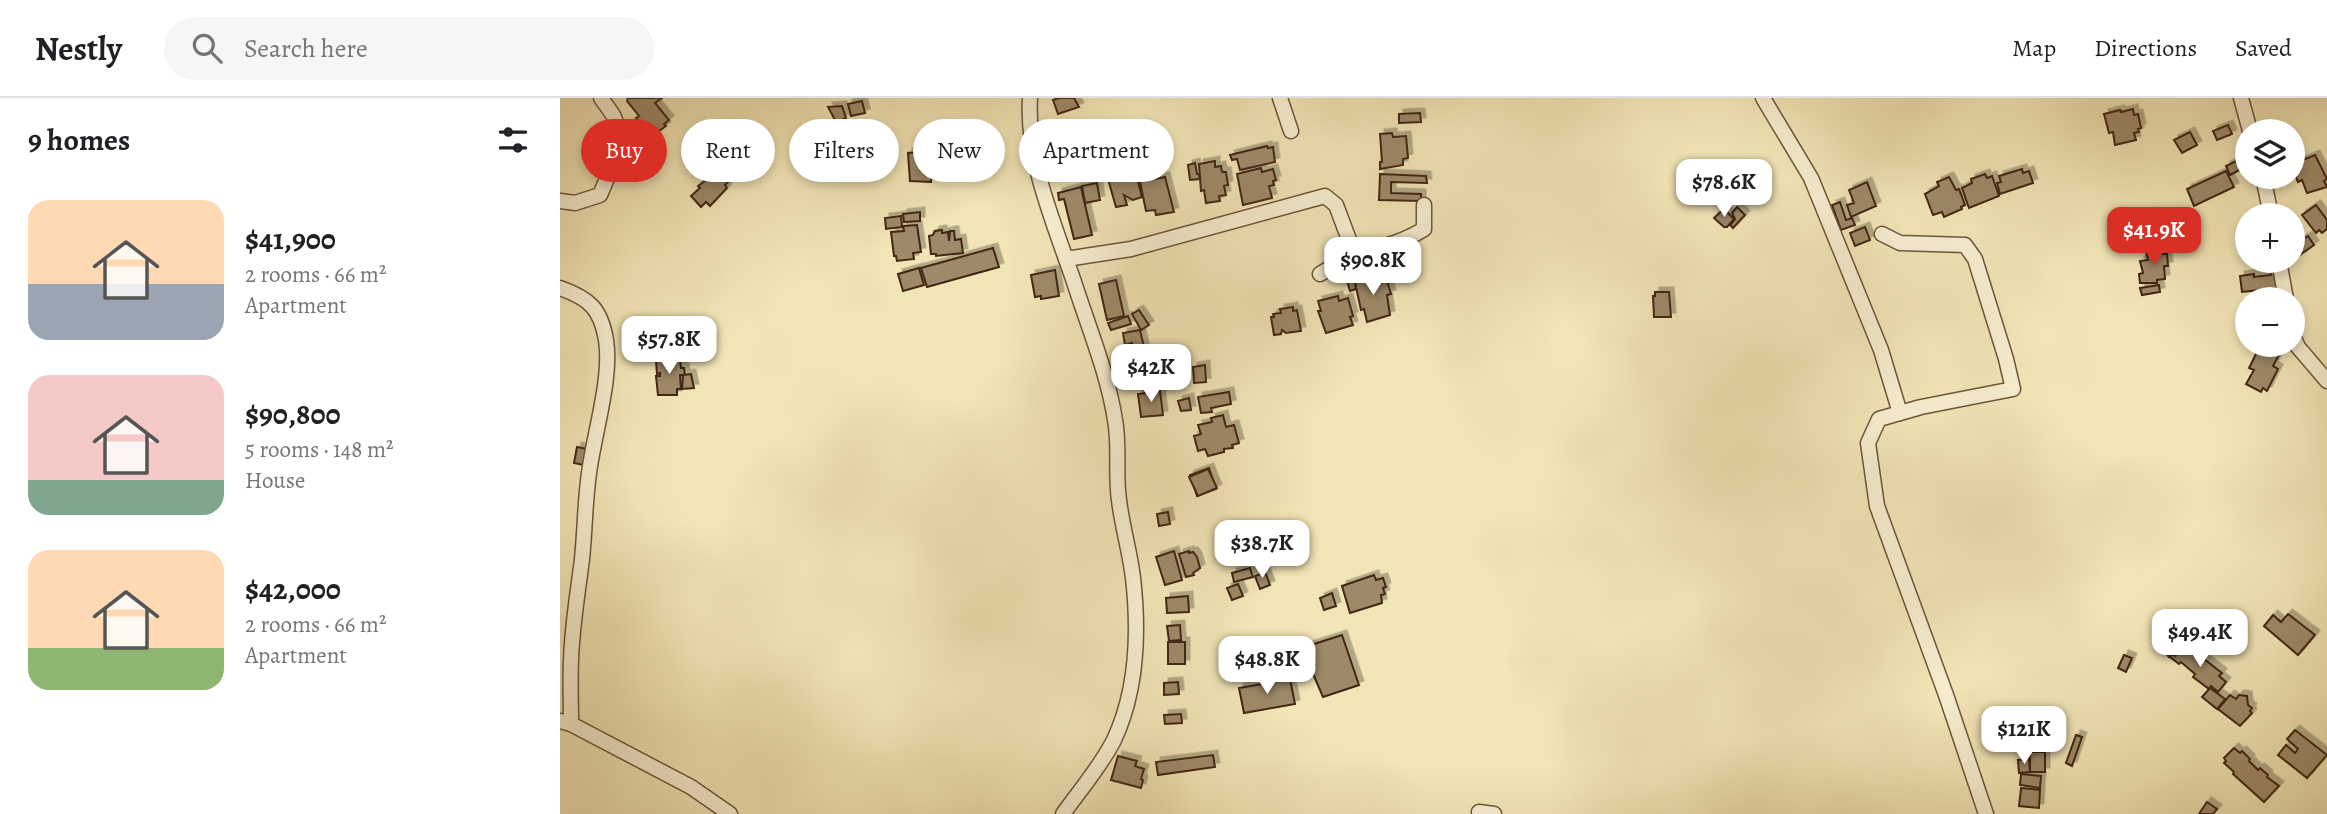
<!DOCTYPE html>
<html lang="en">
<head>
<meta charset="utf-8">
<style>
  body { margin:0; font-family:Alegreya,serif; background:#f6f6f6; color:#202124; height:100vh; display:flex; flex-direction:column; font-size:26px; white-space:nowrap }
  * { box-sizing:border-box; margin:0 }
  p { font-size:23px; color:#757577 }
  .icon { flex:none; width:38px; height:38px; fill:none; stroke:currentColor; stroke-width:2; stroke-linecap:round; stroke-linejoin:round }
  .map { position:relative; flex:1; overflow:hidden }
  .side { display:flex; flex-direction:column; background:#fff; width:560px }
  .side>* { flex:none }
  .banner { position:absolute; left:21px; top:21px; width:665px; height:63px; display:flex; gap:14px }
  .fabs { position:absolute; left:1675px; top:21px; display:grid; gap:14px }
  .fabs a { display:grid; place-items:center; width:70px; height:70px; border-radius:50%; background:#fff; box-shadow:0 4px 10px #0003; font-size:35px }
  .price { position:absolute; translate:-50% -60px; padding:0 16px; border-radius:14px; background:#fff; color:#222; font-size:23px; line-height:46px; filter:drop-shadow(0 2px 4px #0008) }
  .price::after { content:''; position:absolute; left:50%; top:42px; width:21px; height:16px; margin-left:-10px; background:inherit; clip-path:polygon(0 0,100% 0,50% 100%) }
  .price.on { background:#d93025; color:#fff }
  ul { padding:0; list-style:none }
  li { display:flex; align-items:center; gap:21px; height:175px; padding:0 28px }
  li span { display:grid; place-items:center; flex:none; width:196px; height:140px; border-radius:21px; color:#555 }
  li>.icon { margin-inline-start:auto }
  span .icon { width:84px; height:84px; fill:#fffc; stroke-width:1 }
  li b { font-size:30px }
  h2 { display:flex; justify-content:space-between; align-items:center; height:84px; padding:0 28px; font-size:30px }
  .chip { padding:0 24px; border-radius:32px; background:#fff; box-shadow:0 4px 10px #0003; font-size:24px; line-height:63px }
  .chip.on { background:#d93025; color:#fff }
  header { display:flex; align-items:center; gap:42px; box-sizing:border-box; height:98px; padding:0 35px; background:#fff; border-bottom:2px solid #e0e0e0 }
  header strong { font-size:33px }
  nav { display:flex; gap:38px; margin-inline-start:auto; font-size:24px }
  .search { width:490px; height:63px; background:#f6f6f6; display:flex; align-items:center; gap:18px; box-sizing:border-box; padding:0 24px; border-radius:38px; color:#757577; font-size:26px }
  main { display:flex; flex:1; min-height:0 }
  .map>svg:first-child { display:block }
  .building { fill:#9e8967; stroke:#422512; stroke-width:2; filter:url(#shadow) }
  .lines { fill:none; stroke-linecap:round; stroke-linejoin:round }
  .minor-casing { stroke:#6e553b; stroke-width:17 }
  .minor { stroke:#f7eed0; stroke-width:14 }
</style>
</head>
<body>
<header>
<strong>Nestly</strong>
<div class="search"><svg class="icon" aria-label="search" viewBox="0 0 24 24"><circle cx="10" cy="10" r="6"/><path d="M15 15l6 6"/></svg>Search here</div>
<nav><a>Map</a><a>Directions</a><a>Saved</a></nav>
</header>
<main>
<section class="side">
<h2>9 homes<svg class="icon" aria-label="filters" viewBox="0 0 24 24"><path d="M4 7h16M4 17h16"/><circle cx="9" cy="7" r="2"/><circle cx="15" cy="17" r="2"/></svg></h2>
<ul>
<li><span style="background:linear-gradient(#ffd9b3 60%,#9aa5b1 0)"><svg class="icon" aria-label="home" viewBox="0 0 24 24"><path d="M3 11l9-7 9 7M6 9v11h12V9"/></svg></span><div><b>$41,900</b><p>2 rooms · 66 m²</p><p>Apartment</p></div></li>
<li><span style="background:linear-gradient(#f6c9c9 75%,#7fa58c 0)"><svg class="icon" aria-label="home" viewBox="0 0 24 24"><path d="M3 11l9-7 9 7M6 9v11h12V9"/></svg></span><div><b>$90,800</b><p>5 rooms · 148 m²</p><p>House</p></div></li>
<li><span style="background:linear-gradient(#ffd9b3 70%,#8fb573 0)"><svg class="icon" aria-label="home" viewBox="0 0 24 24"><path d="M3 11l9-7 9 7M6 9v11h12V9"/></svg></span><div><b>$42,000</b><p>2 rooms · 66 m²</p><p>Apartment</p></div></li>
</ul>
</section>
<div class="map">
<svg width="1767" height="716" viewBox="0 0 1767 716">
  <defs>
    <filter id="shadow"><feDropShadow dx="4.5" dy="-4.5" stdDeviation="0" flood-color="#0004"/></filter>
  </defs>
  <rect width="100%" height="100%" fill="#f2e5b6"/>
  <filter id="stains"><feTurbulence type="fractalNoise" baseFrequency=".00286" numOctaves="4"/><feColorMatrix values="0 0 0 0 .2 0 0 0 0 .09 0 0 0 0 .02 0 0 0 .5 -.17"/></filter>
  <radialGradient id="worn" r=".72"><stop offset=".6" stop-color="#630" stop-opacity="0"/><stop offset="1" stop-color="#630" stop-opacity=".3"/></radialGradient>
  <!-- building -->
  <g class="building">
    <polygon points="68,0 102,0 95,5 109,22 104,26 106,28 94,37 88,30 86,32 76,20 79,18 67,3"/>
    <polygon points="499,0 514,0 519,9 498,16 493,2"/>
    <polygon points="302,3 305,15 291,18 288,6"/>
    <polygon points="282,8 286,20 276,24 268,9"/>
    <polygon points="1573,11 1574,17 1578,16 1581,30 1578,31 1579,34 1574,35 1576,42 1555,47 1553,34 1549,35 1544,16 1560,12 1561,14"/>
    <polygon points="860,15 861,24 839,25 839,16"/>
    <polygon points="1668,27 1672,36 1657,42 1653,33"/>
    <polygon points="1630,34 1637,47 1622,55 1614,42"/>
    <polygon points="832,35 833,39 846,38 848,60 843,61 843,67 820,71 820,64 822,64 820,36"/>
    <polygon points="403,42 408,80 392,80 391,77 384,78 379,62 378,62 376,47"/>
    <polygon points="569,45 584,46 584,55 569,55"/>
    <polygon points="594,45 597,57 591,60 589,55 584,56 586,46"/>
    <polygon points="565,46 567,62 563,62 565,74 531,76 530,63 535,60 534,53 544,51 543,49"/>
    <polygon points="707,48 708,50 713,49 715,64 680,72 677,61 672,62 670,57"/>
    <polygon points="367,50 367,54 374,53 376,75 370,76 375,76 375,81 371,81 371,84 350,83 348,55 358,54 358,51"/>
    <polygon points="1755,57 1767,81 1764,83 1767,89 1747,95 1742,82 1738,84 1734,74 1738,73 1735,65"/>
    <polygon points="1685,59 1687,68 1670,77 1666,68"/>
    <polygon points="584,62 585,71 566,74 565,65"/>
    <polygon points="655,63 655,69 661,68 662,74 666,74 668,87 664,88 666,97 659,98 660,103 646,105 644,92 641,93 639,66"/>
    <polygon points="635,65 637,76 639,76 640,81 630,82 628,67"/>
    <polygon points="701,70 702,74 713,71 716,82 713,83 714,87 709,88 712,100 683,107 677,76"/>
    <polygon points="161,71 170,82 165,87 167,90 150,108 146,104 141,109 131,98 140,90 138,88"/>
    <polygon points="1462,71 1463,75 1469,73 1473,85 1440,96 1437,85 1441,84 1439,78"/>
    <polygon points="1666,73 1674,89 1634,108 1627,91"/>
    <polygon points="570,75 571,77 576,76 582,99 573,102 564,97 567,107 556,109 548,81"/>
    <polygon points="820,76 866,78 867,85 831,84 831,95 861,96 861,103 819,102"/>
    <polygon points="1425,76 1427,80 1432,78 1439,98 1409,110 1402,90 1412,85 1411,81"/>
    <polygon points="595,78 595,81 605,79 614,114 596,117 595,112 586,113 580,84"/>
    <polygon points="1389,79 1396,92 1399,91 1405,107 1401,109 1402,111 1384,119 1382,114 1373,117 1365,96 1379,88 1377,84"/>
    <polygon points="1307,84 1316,108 1291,119 1287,107 1294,105 1289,92"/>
    <polygon points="537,85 540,102 525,105 522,88"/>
    <polygon points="521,89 532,137 514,141 504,101 499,102 498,95"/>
    <polygon points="1280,104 1286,122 1292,120 1295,127 1281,132 1272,107"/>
    <polygon points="1756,107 1767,122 1767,131 1762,135 1759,132 1756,135 1742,117"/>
    <polygon points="1177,109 1185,117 1173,130 1170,127 1175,121 1172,115"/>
    <polygon points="1164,111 1174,121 1167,129 1164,129 1154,120"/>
    <polygon points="360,114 360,123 344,124 343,116"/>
    <polygon points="341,118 342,129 326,131 325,120"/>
    <polygon points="357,127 361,154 353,155 354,161 337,163 336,158 334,158 331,134 344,133 343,128"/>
    <polygon points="1305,129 1310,142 1295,148 1290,135"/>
    <polygon points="382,132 382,135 388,134 389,143 390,133 394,133 395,142 401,141 403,155 376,158 376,156 371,156 369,138 373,137 375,133"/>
    <polygon points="1748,138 1754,147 1737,159 1732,148"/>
    <polygon points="433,150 439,169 367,189 361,170"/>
    <polygon points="1586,153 1601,153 1602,156 1607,156 1608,168 1604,168 1605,181 1597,182 1597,185 1580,185 1579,176 1583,175 1580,163 1588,162"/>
    <polygon points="793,168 796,191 790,193 785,176 789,169"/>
    <polygon points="359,170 364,187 343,193 338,176"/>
    <polygon points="495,172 499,198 481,201 481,198 475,199 471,177"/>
    <polygon points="1717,172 1719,190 1682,194 1680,178 1694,176 1694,179 1711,177 1710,173"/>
    <polygon points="806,176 807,180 815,178 817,186 827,183 831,196 827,197 830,217 807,224 804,211 801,212 794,180"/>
    <polygon points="556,182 564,218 547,222 539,186"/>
    <polygon points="1599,187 1600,194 1582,197 1580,190"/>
    <polygon points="1095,194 1109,194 1111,219 1094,219 1093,198 1095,198"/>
    <polygon points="778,198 779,203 788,200 793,218 790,219 793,227 766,235 758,213 761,213 758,203"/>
    <polygon points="733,209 733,213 737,212 741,233 726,235 722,232 721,236 714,237 711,219 714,219 713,216 721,215 720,211"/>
    <polygon points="579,212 589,227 581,232 572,216"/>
    <polygon points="568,218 571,226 551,232 548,225"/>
    <polygon points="580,232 585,253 575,256 572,245 565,247 563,235"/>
    <polygon points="1704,250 1719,257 1713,268 1718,271 1707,293 1703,290 1701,294 1686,286 1694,272 1689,270 1697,254 1701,255"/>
    <polygon points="116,259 117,261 120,261 121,270 124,270 125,277 120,277 121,291 117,291 117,297 98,297 96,278 100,278 100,275 97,276 96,263 107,263 107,260"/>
    <polygon points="645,267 646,284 634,285 633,269"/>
    <polygon points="131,276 134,290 122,291 123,277"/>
    <polygon points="600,293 603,317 581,319 578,296"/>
    <polygon points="669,294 671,306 651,310 652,314 641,315 638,299"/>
    <polygon points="629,300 631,312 621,313 618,303"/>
    <polygon points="663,317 666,329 674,327 679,345 672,347 673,350 664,351 664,354 648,358 645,351 638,353 634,338 641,336 638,327 652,324 651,320"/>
    <polygon points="17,349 27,351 24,367 14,365"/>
    <polygon points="649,370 656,391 637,398 630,377"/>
    <polygon points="648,371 657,390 638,398 629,379"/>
    <polygon points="608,414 610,426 599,428 597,416"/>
    <polygon points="614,453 622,482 605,487 596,459"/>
    <polygon points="629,453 629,455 633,454 637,459 640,470 633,475 634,477 626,479 619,456"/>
    <polygon points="690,470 693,479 674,484 672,475"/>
    <polygon points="705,474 710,487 700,491 695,478"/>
    <polygon points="814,477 816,482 823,480 826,489 823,490 825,496 821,497 822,505 790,515 782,488"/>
    <polygon points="678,486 683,498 672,502 667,490"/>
    <polygon points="772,495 776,508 764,512 760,500"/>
    <polygon points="628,498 629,514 607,515 606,500"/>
    <polygon points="1728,516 1755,537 1738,557 1704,528 1713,517 1721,524"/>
    <polygon points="620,527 621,542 609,543 607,528"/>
    <polygon points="1605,532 1622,546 1609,559 1595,542"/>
    <polygon points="782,537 799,587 763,599 750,569 755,567 748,548"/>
    <rect x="608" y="544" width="17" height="22"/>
    <polygon points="1625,547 1631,552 1630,555 1642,564 1644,561 1662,575 1659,578 1666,584 1658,594 1651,588 1649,591 1633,579 1635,576 1621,564 1619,566 1610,559 1612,556 1615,558"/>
    <polygon points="1564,557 1572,560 1566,574 1558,570"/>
    <polygon points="730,581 735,606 684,615 679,590"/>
    <polygon points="618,584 619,596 604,597 604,585"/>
    <polygon points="1650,590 1665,601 1657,611 1642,599"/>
    <polygon points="1670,597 1676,601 1679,597 1687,598 1688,607 1692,610 1690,613 1692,615 1680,628 1658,611"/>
    <polygon points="621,616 622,625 605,626 604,617"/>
    <polygon points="1735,632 1767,657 1747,680 1718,657 1726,647 1735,655 1738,651 1727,641"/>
    <polygon points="1516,637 1522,639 1512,668 1506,665"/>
    <polygon points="1674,650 1680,655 1682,653 1690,661 1689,663 1698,672 1700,670 1708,677 1707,679 1719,688 1704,704 1673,676 1674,674 1664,665 1666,663 1664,660"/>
    <rect x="1470" y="654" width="15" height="20"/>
    <polygon points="653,657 655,669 598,677 596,664"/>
    <polygon points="558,658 577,663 575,668 584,671 581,681 583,682 581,690 551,682"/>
    <polygon points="1469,661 1470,674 1459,675 1458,662"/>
    <polygon points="1461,676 1481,678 1480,690 1460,687"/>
    <polygon points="1461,690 1480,692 1479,710 1459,708"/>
    <polygon points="1647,704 1657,711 1653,716 1639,716"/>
  </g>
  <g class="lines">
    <!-- minor casing -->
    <g class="minor-casing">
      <g id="minor">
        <path d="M470 0C466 65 496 129 516 190 530 233 548 277 555 322 560 348 555 376 559 402 562 428 570 454 573 480 579 533 577 593 554 642 541 668 520 692 503 716"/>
        <polyline points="720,0 731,33"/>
        <polyline points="1203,0 1251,80 1321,252 1340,315"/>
        <polyline points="1681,0 1690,33"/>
        <polyline points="1703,79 1711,117"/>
        <path d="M0 103 15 105 40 97C49 77 64 41 54 19 51 13 45 6 41 0"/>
        <polyline points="1322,136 1340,145 1405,147 1415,161 1446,261 1453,291 1361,309 1319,321 1308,345 1317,408 1386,597 1426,716"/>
        <path d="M791 147 799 154C822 150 845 143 864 131V107"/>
        <polyline points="506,161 571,151 765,98 776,107 791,147 785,161 760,176"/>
        <polyline points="1719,163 1726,201"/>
        <path d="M0 190C29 200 41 211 46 242 52 280 34 336 29 375 25 403 25 432 22 461 18 494 12 528 11 562 10 583 11 605 11 626"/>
        <polyline points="1732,235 1738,249 1767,283"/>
        <polyline points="0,623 11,626 131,689 170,716"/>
        <polyline points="919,714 934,716"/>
      </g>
    </g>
    <!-- minor -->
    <use href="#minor" class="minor"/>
  </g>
  <rect width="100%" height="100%" filter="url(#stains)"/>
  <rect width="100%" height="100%" fill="url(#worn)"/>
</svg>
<div class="fabs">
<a><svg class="icon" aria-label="layers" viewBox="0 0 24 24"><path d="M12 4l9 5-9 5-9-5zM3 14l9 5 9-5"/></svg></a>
<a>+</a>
<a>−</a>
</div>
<b class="price" style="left:1164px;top:121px">$78.6K</b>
<b class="price on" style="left:1594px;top:169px">$41.9K</b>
<b class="price" style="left:813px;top:199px">$90.8K</b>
<b class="price" style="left:109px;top:278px">$57.8K</b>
<b class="price" style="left:591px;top:306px">$42K</b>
<b class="price" style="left:702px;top:482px">$38.7K</b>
<b class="price" style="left:1640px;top:571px">$49.4K</b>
<b class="price" style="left:707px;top:598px">$48.8K</b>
<b class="price" style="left:1464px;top:668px">$121K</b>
<div class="banner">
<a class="chip on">Buy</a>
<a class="chip">Rent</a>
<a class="chip">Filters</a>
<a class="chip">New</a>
<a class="chip">Apartment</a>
</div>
</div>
</main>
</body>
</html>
